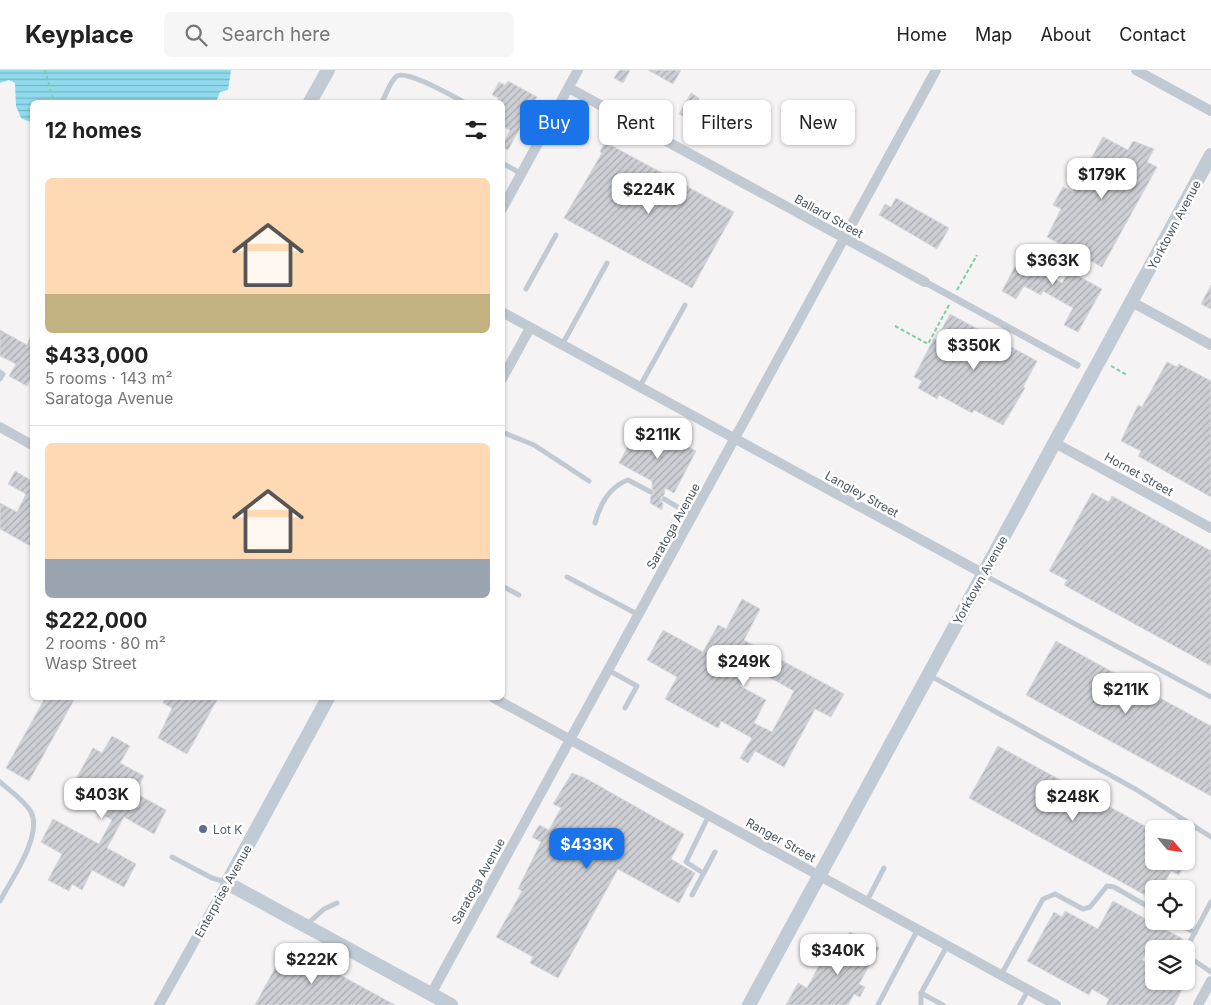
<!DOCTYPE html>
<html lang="en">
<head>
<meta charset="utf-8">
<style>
  body { margin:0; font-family:Inter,sans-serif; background:#f6f6f6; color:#222; height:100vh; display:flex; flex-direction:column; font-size:19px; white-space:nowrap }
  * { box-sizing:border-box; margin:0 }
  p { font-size:16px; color:#767676 }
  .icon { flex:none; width:28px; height:28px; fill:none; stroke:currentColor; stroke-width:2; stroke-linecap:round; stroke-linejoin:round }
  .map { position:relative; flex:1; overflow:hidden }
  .details { position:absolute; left:30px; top:30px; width:475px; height:600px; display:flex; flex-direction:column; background:#fff; border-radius:8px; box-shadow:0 1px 4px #0004 }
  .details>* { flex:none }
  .banner { position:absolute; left:520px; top:30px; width:475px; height:45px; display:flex; gap:10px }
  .needle { width:32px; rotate:119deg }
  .buttons { position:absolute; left:1145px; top:750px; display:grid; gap:10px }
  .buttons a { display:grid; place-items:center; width:50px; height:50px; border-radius:8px; background:#fff; box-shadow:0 1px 4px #0004; font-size:25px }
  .price { position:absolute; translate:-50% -42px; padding:0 11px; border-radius:10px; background:#fff; color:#222; font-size:16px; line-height:32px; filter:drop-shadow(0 1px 2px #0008) }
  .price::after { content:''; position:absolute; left:50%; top:30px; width:15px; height:11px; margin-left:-8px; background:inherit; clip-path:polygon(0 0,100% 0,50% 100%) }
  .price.selected { background:#1a73e8; color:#fff }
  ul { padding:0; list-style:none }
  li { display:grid; align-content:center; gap:10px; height:265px; padding:0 15px }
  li+li { border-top:1px solid #e0e0e0 }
  li span { display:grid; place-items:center; height:155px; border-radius:8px; color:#555 }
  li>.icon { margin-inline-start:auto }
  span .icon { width:90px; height:90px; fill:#fffc; stroke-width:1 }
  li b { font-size:21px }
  h2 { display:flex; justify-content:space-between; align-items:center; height:60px; padding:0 15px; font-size:21px }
  .pill { padding:0 18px; border-radius:8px; background:#fff; box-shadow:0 1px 4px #0004; font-size:18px; line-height:45px }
  .pill.selected { background:#1a73e8; color:#fff }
  header { display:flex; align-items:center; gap:30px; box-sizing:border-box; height:70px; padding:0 25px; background:#fff; border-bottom:1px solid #e0e0e0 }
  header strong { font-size:24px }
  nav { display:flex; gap:28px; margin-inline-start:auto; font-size:18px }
  .search { width:350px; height:45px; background:#f6f6f6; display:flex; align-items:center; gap:12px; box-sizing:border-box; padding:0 18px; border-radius:8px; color:#767676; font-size:19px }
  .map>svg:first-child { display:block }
  .water { fill:url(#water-rules) }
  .building { fill:url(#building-hatch); stroke:#d7d9de; fill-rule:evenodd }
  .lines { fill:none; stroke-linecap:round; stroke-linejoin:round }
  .path { stroke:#7ad0a6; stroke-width:2; stroke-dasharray:4 2.5; stroke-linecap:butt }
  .service { stroke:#c1cad2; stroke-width:5 }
  .pedestrian { stroke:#c1cad2; stroke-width:7 }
  .minor { stroke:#c1cad2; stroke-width:10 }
  .secondary { stroke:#c1cbd6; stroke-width:14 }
  .service-dot { fill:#5c6f8a; stroke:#fff; stroke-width:2 }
  .labels { text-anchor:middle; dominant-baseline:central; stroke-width:5; stroke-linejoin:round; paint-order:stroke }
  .street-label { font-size:12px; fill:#4a5661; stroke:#fff }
  .service-label { font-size:12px; fill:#4e5e75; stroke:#fff; text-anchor:start }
</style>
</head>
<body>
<header>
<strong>Keyplace</strong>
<div class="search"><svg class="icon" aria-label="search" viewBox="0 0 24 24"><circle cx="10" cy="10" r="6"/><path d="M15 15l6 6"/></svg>Search here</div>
<nav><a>Home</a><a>Map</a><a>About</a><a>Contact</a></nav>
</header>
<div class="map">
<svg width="1211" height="935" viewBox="0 0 1211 935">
  <defs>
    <pattern id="water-rules" width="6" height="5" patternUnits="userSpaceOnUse" patternTransform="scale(1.25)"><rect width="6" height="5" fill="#90daee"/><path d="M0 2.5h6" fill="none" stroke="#78b4c4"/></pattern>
    <pattern id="building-hatch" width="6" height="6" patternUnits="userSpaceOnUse" patternTransform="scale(1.25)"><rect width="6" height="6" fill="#cdcfd5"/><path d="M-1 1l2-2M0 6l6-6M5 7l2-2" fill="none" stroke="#a8abb0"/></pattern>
  </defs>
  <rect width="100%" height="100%" fill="#f5f3f3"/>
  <!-- water -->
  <polygon class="water" points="0,0 231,0 228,20 220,22 216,32 32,32 32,53 21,48 16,36 15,13 9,10 0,13"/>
  <!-- building -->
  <g class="building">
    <polygon points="619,0 630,0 623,13 614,8"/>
    <polygon points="648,0 681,0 673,14"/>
    <polygon points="508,11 537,27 508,80 502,77 510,60 502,56 502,32 496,32 499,28 492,25 499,12 505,15"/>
    <polygon points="691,23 699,28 688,49 679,44"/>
    <polygon points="1103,67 1128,80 1133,71 1154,79 1147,92 1157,97 1102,197 1047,167 1061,139 1053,135 1063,117 1073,122"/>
    <polygon points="605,72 734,142 692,218 564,148 602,83 600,82"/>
    <polygon points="896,128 949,158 937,179 879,145 885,134 891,137"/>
    <polygon points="1026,176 1054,192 1047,205 1062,213 1069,201 1102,219 1078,262 1064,255 1073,238 1043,221 1041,225 1024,216 1016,229 1002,221"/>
    <polygon points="1211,215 1211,239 1201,234"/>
    <polygon points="950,244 1037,291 1023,317 1025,318 1003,355 974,340 972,343 939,325 937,329 918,318 922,311 914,307 934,268 936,270"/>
    <polygon points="0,260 27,275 32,264 32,306 27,316 9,306 16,294 0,286"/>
    <polygon points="1167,292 1177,297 1179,294 1211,311 1211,427 1138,386 1141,381 1121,371 1138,335 1142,337"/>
    <polygon points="642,351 696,381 674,423 665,418 664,425 660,428 663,434 662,440 650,433 651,426 655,422 652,418 652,411 619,393"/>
    <polygon points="15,401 32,411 32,477 0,459 0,433 17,442 26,424 8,414"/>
    <polygon points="1092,423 1109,432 1112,426 1211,481 1211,596 1064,515 1067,510 1049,501"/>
    <path d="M742 529 760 539 744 570 844 624 831 647 815 639 784 697 755 681 748 693 740 688 752 668 721 651 718 658 665 629 677 607 647 590 663 560 703 582 718 555 726 559ZM751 597 794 621 772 662 754 653 766 630 740 616Z"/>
    <polygon points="1056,571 1211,656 1211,726 1026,625"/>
    <polygon points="45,628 75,628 29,711 6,698"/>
    <polygon points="166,628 218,628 187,684 158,668 172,638 163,633"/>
    <polygon points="112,666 130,676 120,693 144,706 135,723 166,740 154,764 124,747 107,778 136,794 124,817 92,800 82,820 72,814 69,821 48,810 62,784 41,772 53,749 99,774 112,750 105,746 109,739 71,718 93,678 102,683"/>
    <polygon points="998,676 1154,761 1154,791 1186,791 1179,805 1171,801 1161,819 1154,819 1154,830 969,728"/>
    <polygon points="572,703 585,708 684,764 671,789 695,803 679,833 618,799 558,908 530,893 533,887 496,867 522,821 518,819 541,772 532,767 539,755 549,760 561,738 553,734"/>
    <polygon points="1113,831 1183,869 1178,879 1158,879 1151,875 1142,890 1154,897 1154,911 1180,911 1185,914 1174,935 1106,935 1109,929 1092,919 1089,925 1027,891 1054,842 1062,847 1065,841 1098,859"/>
    <polygon points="850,862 879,878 859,914 865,917 860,927 854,924 848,935 786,935 798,913 807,918 821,892 831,897"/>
    <polygon points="287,876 395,935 255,935"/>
  </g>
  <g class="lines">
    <!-- path -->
    <g class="path">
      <polyline points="45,0 54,32"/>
      <polyline points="957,220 977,185"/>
      <polyline points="895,256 928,274 949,235"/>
      <polyline points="1111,296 1127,305"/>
    </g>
    <!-- service -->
    <g class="service">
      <path d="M382 32C386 25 390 11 397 6 408 0 452 26 464 32"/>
      <polyline points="502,93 522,104"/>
      <polyline points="526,219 556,165"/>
      <polyline points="562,275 607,193"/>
      <polyline points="0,302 3,304 0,309"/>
      <polyline points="639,318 685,235"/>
      <polyline points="502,362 534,375 589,411"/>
      <polyline points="664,429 693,446"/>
      <path d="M595 453C600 434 609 417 628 410L651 422"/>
      <polyline points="984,505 1211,627"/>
      <polyline points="567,507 639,545"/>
      <polyline points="502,516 519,525"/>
      <polyline points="608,600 637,616 625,638"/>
      <polyline points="929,605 1137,720 1211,767"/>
      <path d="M0 712C10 721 24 730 31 742 43 765 11 810 0 831"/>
      <polyline points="172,787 212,808 226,812"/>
      <polyline points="703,803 686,792 709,745"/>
      <polyline points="692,825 715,782"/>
      <polyline points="867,831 884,798"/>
      <polyline points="1174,851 1195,863"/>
      <polyline points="306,855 324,839 337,833"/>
      <polyline points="1186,879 1211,832"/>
      <polyline points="1186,885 1211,902"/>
      <polyline points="1001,905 1043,829 1055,824 1083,839 1090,837 1107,816 1114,817 1154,840"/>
      <polyline points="921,923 943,935"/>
      <polyline points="878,935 918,859"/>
      <polyline points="921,935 921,923 947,876"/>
      <polyline points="1020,935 1028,920"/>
    </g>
    <!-- pedestrian -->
    <polyline class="pedestrian" points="925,212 1077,295"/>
    <!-- minor -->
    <g class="minor">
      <polyline points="1136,0 1211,41"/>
      <polyline points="569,18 925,212"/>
      <polyline points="502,139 578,0"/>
      <polyline points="1132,232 1211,275"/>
      <polyline points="502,242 984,504"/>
      <polyline points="502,309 530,258"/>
      <polyline points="0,357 32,375"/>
      <polyline points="1055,373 1211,458"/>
      <polyline points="494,628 1056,935"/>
      <polyline points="431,924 936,0"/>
      <polyline points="159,935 227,813"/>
      <polyline points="1198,935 1211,911"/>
    </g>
    <!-- secondary -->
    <g class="secondary">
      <polyline points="310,32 328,0"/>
      <polyline points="328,628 227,813 451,935"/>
      <polyline points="749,935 1211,85"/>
    </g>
  </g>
  <!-- markers -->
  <circle class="service-dot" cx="203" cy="759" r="5"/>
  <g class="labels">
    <!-- street labels -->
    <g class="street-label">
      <text transform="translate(829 146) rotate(29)">Ballard Street</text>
      <text transform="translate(1174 155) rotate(-62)">Yorktown Avenue</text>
      <text transform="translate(1139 404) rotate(29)">Hornet Street</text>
      <text transform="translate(862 424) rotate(29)">Langley Street</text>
      <text transform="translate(673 456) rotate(-61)">Saratoga Avenue</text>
      <text transform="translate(980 510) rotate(-61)">Yorktown Avenue</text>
      <text transform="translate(781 770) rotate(29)">Ranger Street</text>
      <text transform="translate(478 811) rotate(-61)">Saratoga Avenue</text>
      <text transform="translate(223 821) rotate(-61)">Enterprise Avenue</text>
    </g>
    <!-- service labels -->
    <g class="service-label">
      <text x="213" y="759">Lot K</text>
    </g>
  </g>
</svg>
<div class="buttons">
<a><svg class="needle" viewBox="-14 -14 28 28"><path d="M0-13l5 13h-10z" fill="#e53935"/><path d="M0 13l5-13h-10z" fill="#767676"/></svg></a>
<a><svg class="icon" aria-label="locate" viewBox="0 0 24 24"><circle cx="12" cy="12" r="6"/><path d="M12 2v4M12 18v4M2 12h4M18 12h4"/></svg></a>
<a><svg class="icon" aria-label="layers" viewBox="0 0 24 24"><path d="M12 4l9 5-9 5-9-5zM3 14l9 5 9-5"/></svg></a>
</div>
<b class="price" style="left:1102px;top:130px">$179K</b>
<b class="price" style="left:649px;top:145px">$224K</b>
<b class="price" style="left:1053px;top:216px">$363K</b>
<b class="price" style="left:974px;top:301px">$350K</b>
<b class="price" style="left:658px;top:390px">$211K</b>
<b class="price" style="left:744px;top:617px">$249K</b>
<b class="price" style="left:1126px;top:645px">$211K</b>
<b class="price" style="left:102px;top:750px">$403K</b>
<b class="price" style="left:1073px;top:752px">$248K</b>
<b class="price selected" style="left:587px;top:800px">$433K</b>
<b class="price" style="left:838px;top:906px">$340K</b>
<b class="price" style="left:312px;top:915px">$222K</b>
<div class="banner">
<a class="pill selected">Buy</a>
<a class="pill">Rent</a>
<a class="pill">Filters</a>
<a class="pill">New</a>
</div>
<section class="details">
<h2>12 homes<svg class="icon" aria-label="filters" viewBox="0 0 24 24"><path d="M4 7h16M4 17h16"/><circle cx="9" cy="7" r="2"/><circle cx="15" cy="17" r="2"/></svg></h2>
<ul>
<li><span style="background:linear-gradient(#ffd9b3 75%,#c2b280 0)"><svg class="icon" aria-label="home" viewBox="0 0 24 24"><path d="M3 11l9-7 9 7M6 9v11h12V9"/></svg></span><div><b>$433,000</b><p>5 rooms · 143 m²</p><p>Saratoga Avenue</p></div></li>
<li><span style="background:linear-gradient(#ffd9b3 75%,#9aa5b1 0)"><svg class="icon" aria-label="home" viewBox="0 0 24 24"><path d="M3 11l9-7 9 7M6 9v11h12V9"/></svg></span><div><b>$222,000</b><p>2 rooms · 80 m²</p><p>Wasp Street</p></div></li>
</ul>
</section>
</div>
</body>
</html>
